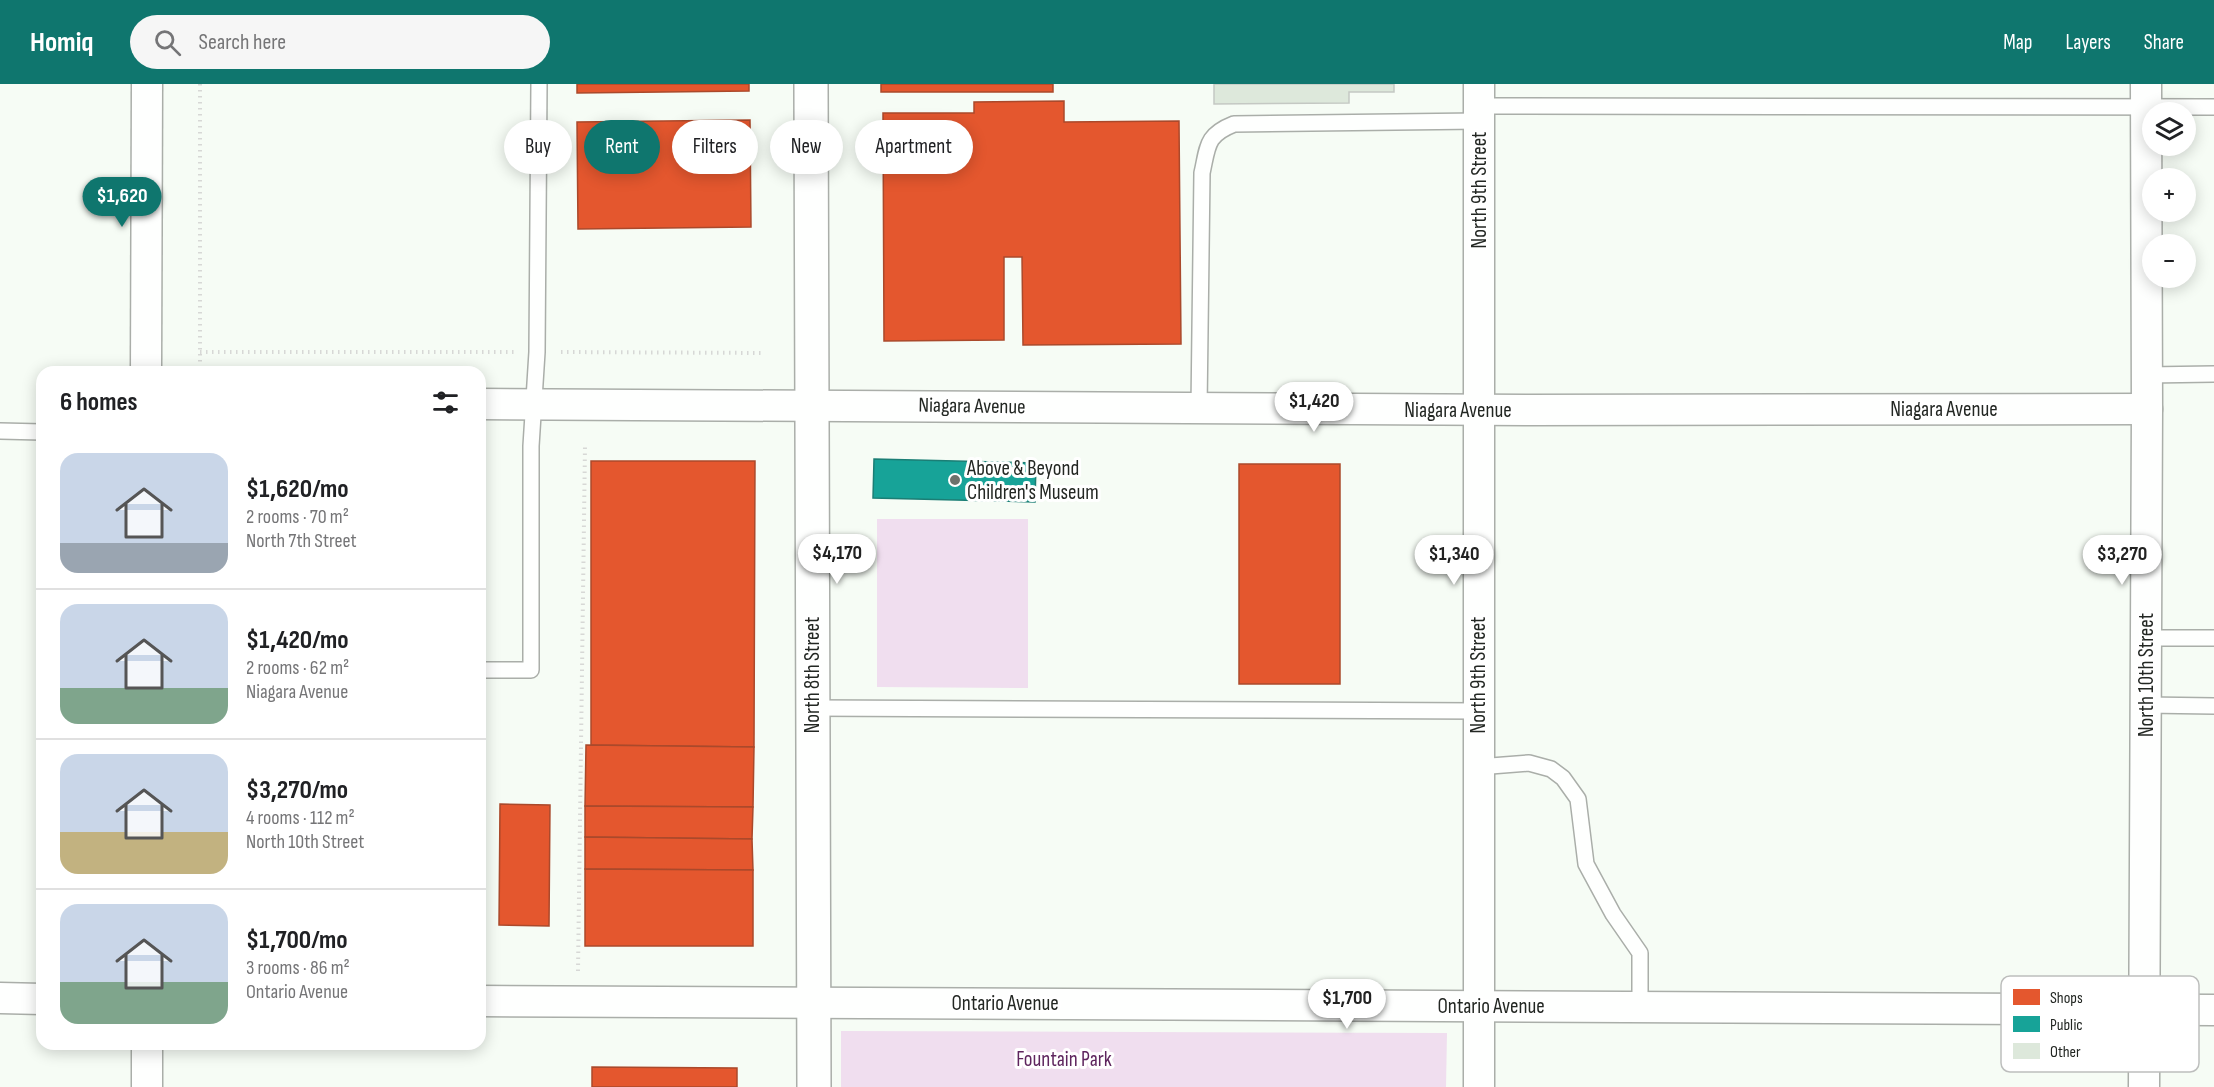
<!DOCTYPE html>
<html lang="en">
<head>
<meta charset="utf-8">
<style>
  body { margin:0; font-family:"Sofia Sans Condensed",sans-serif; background:#f6f6f6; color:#202124; height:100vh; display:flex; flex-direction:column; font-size:22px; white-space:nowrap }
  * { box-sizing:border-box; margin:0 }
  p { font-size:20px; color:#757577 }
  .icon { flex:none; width:33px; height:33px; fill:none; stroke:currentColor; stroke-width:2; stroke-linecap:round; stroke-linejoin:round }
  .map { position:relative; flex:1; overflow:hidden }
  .sheet { position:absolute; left:36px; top:282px; width:450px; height:684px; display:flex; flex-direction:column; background:#fff; border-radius:18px; box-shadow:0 3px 15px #0003 }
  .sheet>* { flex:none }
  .banner { position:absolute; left:504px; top:36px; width:570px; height:54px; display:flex; gap:12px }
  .fabs { position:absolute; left:2142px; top:18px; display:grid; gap:12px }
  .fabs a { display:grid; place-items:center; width:54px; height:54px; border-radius:50%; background:#fff; box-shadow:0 3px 15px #0003; font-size:30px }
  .price { position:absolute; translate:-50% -51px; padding:0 14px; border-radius:21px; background:#fff; color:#222; font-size:20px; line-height:39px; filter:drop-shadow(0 2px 3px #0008) }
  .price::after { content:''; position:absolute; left:50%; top:36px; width:18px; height:14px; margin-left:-9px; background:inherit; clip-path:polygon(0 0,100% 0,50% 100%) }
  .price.selected { background:#0f766e; color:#fff }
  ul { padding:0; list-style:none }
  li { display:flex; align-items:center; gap:18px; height:150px; padding:0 24px }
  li+li { border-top:2px solid #e0e0e0 }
  li span { display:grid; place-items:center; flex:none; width:168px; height:120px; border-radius:18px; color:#555 }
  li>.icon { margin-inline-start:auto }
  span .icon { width:72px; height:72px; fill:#fffc; stroke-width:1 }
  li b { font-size:26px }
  h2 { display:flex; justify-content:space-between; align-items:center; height:72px; padding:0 24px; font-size:26px }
  .chip { padding:0 21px; border-radius:27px; background:#fff; box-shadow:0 3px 15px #0003; font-size:21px; line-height:54px }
  .chip.selected { background:#0f766e; color:#fff }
  header { display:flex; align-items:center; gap:36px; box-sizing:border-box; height:84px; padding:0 30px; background:#0f766e; color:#fff }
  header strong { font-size:28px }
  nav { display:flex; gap:33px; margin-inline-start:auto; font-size:21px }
  .search { width:420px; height:54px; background:#f6f6f6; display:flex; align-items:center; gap:15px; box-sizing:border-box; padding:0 21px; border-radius:33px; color:#757577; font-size:22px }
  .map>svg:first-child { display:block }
  .green { fill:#f0deef }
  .shops { fill:#e4572e; stroke:#aa492b; stroke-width:1.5 }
  .public { fill:#17a398; stroke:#1b7e75; stroke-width:1.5 }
  .building { fill:#dde8db; stroke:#c4c8c3; stroke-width:1.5 }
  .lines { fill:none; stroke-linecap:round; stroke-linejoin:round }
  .lane-casing { stroke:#aaaea9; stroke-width:18 }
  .street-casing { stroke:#aaaea9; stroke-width:33 }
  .secondary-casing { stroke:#aaaea9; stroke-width:36 }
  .path { stroke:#d7d8d6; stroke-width:4; stroke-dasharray:1.5 4.5; stroke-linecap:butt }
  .lane { stroke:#fefffe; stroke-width:15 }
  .street { stroke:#fefffe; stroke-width:30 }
  .secondary { stroke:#fefffe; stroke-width:33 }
  .poi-dot { fill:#6d726c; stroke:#fff; stroke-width:2 }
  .labels { text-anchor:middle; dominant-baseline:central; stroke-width:6; stroke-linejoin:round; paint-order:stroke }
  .street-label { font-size:21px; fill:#232723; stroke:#fff }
  .poi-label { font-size:21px; fill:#232723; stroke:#fff; text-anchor:start }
  .park-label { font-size:21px; fill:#5e255e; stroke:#fff }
  .key { fill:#fff; stroke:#bdbebd; stroke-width:1.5 }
  .key-label { font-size:16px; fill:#232723 }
</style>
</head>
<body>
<header>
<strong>Homiq</strong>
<div class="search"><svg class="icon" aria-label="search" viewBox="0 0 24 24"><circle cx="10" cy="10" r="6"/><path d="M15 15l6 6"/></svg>Search here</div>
<nav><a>Map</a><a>Layers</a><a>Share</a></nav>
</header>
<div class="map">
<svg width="2214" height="1003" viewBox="0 0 2214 1003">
  <rect width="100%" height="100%" fill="#f6fcf5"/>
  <!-- green -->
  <g class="green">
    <polygon points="877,435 1028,435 1028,604 877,603"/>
    <polygon points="841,947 1447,949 1446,1003 841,1003"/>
  </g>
  <!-- shops -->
  <g class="shops">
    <polygon points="577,0 749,0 749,7 577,9"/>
    <rect x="881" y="0" width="172" height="8"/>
    <polygon points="1064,17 1064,38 1179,37 1181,260 1023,261 1022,173 1004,173 1004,256 884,257 883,29 974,29 974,18"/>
    <polygon points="750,36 751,143 578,145 577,38"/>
    <polygon points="591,377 755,377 754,663 591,661"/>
    <rect x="1239" y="380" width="101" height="220"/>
    <polygon points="586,661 754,663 753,723 585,722"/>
    <polygon points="500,720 550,721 549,842 499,841"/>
    <polygon points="585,722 753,723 752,755 585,753"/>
    <polygon points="585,753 752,755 753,786 585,785"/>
    <polygon points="585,785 753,786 753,862 585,862"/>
    <polygon points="592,983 737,984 737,1003 592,1003"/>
  </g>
  <!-- public -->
  <polygon class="public" points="874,375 1036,379 1035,418 873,414"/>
  <!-- building -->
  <polygon class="building" points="1214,0 1394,0 1394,8 1349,8 1349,19 1214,20"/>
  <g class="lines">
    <!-- lane casing -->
    <g class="lane-casing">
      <g id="lane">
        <polyline points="1479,22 2214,23"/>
        <polyline points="2147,291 2214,290"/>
        <path d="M1199 324 1202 89C1208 62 1206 51 1234 40L1479 37"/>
        <polyline points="0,347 42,348"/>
        <polyline points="2146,554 2214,554"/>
        <polyline points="480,586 531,586 531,362 537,268 539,0"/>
        <polyline points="2146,621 2214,622"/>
        <polyline points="813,624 1478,627"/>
        <polyline points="1478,683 1529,679 1551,685 1563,694 1578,715 1586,780 1613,830 1640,869 1640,921"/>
      </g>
    </g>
    <!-- street casing -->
    <g class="street-casing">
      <g id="street">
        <polyline points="1479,0 1479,1003"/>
        <polyline points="146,288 147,0"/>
        <polyline points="480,320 1528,326 2147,325"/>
        <polyline points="0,914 42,915"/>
        <polyline points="480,917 2214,926"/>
        <polyline points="147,1003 147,960"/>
        <polyline points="2144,1003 2147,325 2146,0"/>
      </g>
    </g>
    <!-- secondary casing -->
    <g class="secondary-casing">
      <polyline id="secondary" points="811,0 814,1003"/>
    </g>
    <!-- path -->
    <g class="path">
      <polyline points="200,0 200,288"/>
      <polyline points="200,268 515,268"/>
      <polyline points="561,268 764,269"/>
      <polyline points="578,887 585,362"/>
    </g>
    <!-- lane -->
    <use href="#lane" class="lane"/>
    <!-- street -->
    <use href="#street" class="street"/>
    <!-- secondary -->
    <use href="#secondary" class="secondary"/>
  </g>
  <!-- markers -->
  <circle class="poi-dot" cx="955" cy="396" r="6"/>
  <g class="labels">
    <!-- street labels -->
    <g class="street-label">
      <text transform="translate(1479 106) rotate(-90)">North 9th Street</text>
      <text transform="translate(972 322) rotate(1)">Niagara Avenue</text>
      <text x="1944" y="325">Niagara Avenue</text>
      <text x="1458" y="326">Niagara Avenue</text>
      <text transform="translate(812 591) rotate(-90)">North 8th Street</text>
      <text transform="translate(1478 591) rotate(-90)">North 9th Street</text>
      <text transform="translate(2146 591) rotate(-90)">North 10th Street</text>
      <text x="1005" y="919">Ontario Avenue</text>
      <text x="1491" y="922">Ontario Avenue</text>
    </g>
    <!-- poi labels -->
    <g class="poi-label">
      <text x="967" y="384">Above &amp; Beyond<tspan x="967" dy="24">Children's Museum</tspan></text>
    </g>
    <!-- park labels -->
    <g class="park-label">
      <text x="1064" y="975">Fountain Park</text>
    </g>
  </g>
  <!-- legend -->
  <rect x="2001" y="892" width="198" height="96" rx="9" class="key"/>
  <rect x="2013" y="905" width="27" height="16" fill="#e4572e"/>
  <rect x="2013" y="932" width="27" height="16" fill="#17a398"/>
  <rect x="2013" y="959" width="27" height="16" fill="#dde8db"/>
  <g class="key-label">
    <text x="2050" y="919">Shops</text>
    <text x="2050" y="946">Public</text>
    <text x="2050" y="973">Other</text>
  </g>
</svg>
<div class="fabs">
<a><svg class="icon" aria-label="layers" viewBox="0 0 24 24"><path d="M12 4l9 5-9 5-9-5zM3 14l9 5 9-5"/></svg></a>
<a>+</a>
<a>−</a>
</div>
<b class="price selected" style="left:122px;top:144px">$1,620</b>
<b class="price" style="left:1314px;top:349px">$1,420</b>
<b class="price" style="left:837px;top:501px">$4,170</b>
<b class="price" style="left:1454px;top:502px">$1,340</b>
<b class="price" style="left:2122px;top:502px">$3,270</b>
<b class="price" style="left:1347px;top:946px">$1,700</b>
<div class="banner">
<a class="chip">Buy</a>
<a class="chip selected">Rent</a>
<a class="chip">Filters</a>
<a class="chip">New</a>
<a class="chip">Apartment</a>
</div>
<section class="sheet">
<h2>6 homes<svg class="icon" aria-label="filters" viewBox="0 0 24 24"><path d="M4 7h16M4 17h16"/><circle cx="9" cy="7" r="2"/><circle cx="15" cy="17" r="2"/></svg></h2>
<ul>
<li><span style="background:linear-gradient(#c9d6e8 75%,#9aa5b1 0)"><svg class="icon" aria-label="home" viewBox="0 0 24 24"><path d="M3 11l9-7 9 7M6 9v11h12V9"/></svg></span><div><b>$1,620/mo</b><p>2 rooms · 70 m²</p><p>North 7th Street</p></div></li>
<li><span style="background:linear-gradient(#c9d6e8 70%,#7fa58c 0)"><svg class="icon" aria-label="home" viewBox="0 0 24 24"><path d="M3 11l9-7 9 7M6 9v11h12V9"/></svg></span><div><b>$1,420/mo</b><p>2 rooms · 62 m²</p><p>Niagara Avenue</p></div></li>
<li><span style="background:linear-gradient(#c9d6e8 65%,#c2b280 0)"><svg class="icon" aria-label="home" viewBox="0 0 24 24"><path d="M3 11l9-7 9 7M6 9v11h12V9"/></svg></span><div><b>$3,270/mo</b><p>4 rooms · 112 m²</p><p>North 10th Street</p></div></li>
<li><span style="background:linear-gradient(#c9d6e8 65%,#7fa58c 0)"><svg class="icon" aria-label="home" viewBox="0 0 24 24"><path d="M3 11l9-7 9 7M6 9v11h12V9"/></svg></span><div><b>$1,700/mo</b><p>3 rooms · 86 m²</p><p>Ontario Avenue</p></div></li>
</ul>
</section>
</div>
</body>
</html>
